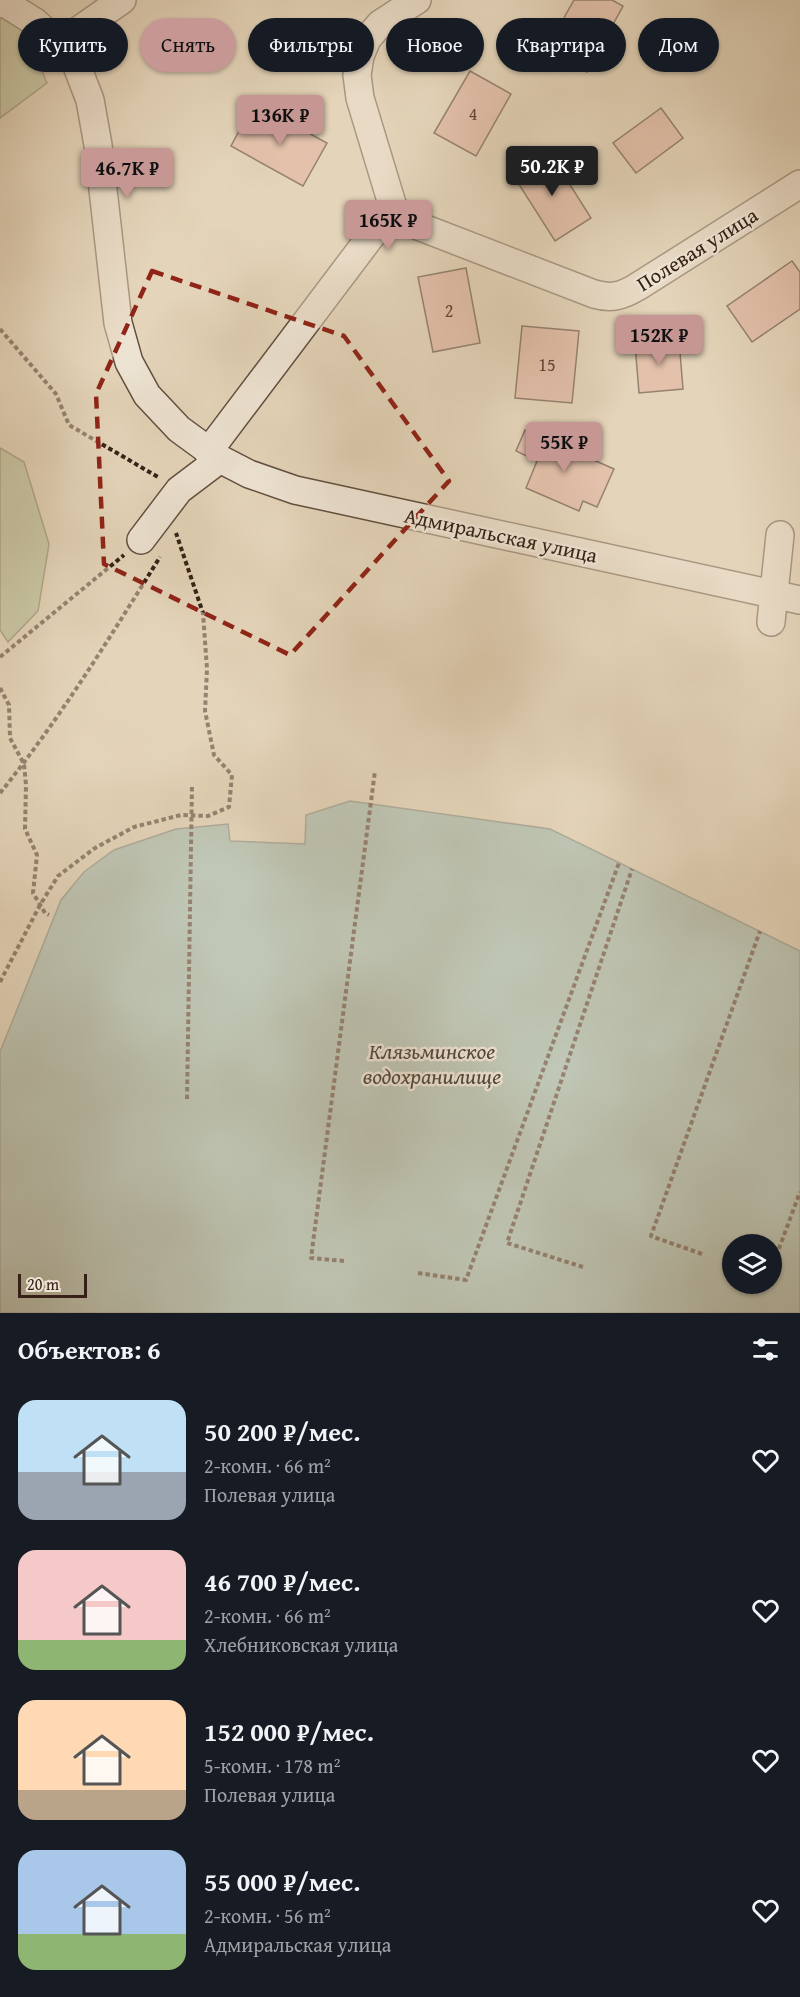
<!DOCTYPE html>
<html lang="ru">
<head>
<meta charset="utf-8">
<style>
  body { margin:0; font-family:"Gentium Book Plus",serif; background:#242831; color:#f1f3f6; height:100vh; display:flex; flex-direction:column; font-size:22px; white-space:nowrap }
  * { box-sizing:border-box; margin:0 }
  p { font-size:20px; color:#9ea1a6 }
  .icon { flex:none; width:33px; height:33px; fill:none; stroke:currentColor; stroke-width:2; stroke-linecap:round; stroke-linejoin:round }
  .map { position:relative; height:1313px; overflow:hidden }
  .sheet { display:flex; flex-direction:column; background:#171b24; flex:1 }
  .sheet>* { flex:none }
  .top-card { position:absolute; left:18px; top:18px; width:765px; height:54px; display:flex; gap:12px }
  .buttons { position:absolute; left:722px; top:1234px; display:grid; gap:12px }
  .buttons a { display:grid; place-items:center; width:60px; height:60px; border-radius:50%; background:#171b24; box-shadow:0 2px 4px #0004; font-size:30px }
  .scale { position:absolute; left:18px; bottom:15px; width:69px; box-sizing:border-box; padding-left:6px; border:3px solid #372117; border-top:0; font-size:16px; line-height:21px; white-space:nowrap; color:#372117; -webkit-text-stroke:4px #ede3d2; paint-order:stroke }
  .price { position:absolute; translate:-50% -51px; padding:0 14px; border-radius:6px; background:#c59692; color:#111; font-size:20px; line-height:39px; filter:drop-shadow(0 2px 3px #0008) }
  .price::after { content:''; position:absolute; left:50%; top:36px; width:18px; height:14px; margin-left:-9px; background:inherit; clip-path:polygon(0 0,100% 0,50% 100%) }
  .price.current { background:#222; color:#fff }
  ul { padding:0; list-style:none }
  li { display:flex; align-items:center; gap:18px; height:150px; padding:0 18px }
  li span { display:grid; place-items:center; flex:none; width:168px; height:120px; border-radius:18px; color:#555 }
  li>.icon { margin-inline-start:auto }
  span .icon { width:72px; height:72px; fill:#fffc; stroke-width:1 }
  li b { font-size:26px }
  h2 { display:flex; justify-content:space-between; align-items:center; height:72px; padding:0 18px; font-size:26px }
  .tag { padding:0 21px; border-radius:27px; background:#171b24; box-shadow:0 2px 4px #0004; font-size:21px; line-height:54px }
  .tag.current { background:#c59692; color:#111 }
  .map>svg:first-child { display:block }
  .green { fill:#afbe92; stroke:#737054; stroke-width:1.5 }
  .water { fill:#95b8b2; stroke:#6f7c74; stroke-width:1.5; fill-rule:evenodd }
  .building { fill:#e2aa99; stroke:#372117; stroke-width:1.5 }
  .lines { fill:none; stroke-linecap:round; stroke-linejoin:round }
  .minor-casing { stroke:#624e40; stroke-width:30 }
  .path { stroke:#372117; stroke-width:4; stroke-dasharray:4.5 3; stroke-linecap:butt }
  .minor { stroke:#ede3d2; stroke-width:27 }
  .marked { fill:none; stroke:#8f2418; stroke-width:4.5; stroke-dasharray:12 8; stroke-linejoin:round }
  .labels { text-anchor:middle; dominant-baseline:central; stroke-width:5; stroke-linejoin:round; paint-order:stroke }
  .number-label { font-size:18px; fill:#624338 }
  .street-label { font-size:21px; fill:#372117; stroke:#ede3d2 }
  .water-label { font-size:22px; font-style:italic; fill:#4e473e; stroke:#ede3d2 }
</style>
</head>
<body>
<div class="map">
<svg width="800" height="1313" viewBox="0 0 800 1313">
  <rect width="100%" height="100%" fill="#e4d4b9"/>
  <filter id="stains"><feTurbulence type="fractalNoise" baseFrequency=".00333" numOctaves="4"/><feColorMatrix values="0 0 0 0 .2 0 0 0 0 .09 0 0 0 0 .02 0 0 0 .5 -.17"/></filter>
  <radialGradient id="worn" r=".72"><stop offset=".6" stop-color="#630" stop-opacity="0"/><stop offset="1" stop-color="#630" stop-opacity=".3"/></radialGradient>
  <!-- green -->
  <g class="green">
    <polygon points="0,0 12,0 47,83 0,118"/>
    <polygon points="0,448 24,462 49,544 38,611 8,642 0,630"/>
  </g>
  <!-- water -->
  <path class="water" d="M350 801 550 829 800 951V1313H0V1052L61 900 84 872 114 850 176 829 228 824 230 841 305 844 306 815ZM732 1245H771V1284H732Z"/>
  <!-- building -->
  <g class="building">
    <polygon points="574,0 612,0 623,6 587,72 546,50"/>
    <polygon points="470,71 511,94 476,156 434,133"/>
    <polygon points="263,108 327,143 303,186 231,146 245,120 254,125"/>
    <polygon points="661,108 683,138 636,173 613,143"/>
    <polygon points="550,153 591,218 555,241 513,175"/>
    <polygon points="792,261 800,272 800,309 752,342 727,306"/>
    <polygon points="466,268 480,343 433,352 418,277"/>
    <polygon points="522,326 579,331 572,403 515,398"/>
    <polygon points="679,340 683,389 639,393 635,344"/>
    <polygon points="525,430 614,469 597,507 583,501 579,511 526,488 537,461 516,451"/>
  </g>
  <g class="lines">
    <!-- minor casing -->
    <g class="minor-casing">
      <g id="minor">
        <polyline points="0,3 8,5 35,22 59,44 75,61 90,100 98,145 118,323 129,362 147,395 179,429 220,459 249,474 295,490 800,600"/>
        <polyline points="59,44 122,0"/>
        <path d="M393 207 404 218 418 226 594 294C611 299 622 296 637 287L800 184"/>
        <polyline points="208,452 393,207 360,98 357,75 360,56 367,39 380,24 417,0"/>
        <polyline points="141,540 179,490 220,459"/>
        <polyline points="771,622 780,535"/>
      </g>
    </g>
    <!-- path -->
    <g class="path">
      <polyline points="0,329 56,394 69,425 158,477"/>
      <polyline points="0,657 124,555"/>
      <polyline points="0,688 9,705 10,738 24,764 26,785 25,829 37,855 33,893 45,913 49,915"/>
      <path d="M0 793C60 719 110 637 160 557"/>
      <polyline points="0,982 40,905 58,876 95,848 134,827 181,815 208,816 229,807 232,775 214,755 205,711 207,669 203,613 176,533"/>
      <polyline points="187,1099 192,784"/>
      <polyline points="702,1254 651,1236 760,931"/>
      <polyline points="344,1261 311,1258 375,771"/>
      <polyline points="583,1267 507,1243 632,869"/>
      <polyline points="771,1270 800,1192"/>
      <polyline points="418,1273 466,1280 619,863"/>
    </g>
    <!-- minor -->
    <use href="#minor" class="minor"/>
  </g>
  <!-- marked area -->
  <path d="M0 0H800V1313H0ZM152 271 344 336 449 481 290 655 104 564 96 394Z" fill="#e4d4b9" fill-opacity=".55" fill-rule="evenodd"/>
  <path class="marked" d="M152 271 344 336 449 481 290 655 104 564 96 394Z"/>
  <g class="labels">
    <!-- number labels -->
    <g class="number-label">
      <text x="473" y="113">4</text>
      <text x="449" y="310">2</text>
      <text x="547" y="364">15</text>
    </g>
    <!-- street labels -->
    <g class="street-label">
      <text transform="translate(697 249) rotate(-32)">Полевая улица</text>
      <text transform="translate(501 535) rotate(12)">Адмиральская улица</text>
    </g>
    <!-- water labels -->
    <g class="water-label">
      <text x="432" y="1051">Клязьминское<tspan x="432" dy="25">водохранилище</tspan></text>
    </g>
  </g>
  <rect width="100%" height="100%" filter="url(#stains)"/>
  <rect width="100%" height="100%" fill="url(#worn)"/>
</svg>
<div class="buttons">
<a><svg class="icon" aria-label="layers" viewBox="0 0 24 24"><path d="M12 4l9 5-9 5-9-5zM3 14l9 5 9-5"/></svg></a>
</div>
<div class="scale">20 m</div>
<b class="price" style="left:280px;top:146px">136K ₽</b>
<b class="price current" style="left:552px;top:197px">50.2K ₽</b>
<b class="price" style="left:127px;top:199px">46.7K ₽</b>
<b class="price" style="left:388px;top:251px">165K ₽</b>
<b class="price" style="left:659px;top:366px">152K ₽</b>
<b class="price" style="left:564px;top:473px">55K ₽</b>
<div class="top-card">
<a class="tag">Купить</a>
<a class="tag current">Снять</a>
<a class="tag">Фильтры</a>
<a class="tag">Новое</a>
<a class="tag">Квартира</a>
<a class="tag">Дом</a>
</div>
</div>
<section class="sheet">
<h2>Объектов: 6<svg class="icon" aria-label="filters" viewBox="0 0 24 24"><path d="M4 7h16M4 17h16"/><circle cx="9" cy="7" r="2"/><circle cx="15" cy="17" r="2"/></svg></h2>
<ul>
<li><span style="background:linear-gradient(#bfe0f5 60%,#9aa5b1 0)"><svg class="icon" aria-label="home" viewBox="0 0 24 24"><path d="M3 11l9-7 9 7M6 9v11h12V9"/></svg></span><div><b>50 200 ₽/мес.</b><p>2-комн. · 66 m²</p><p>Полевая улица</p></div><svg class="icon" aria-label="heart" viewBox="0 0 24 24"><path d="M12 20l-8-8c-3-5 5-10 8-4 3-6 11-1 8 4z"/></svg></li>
<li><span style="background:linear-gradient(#f6c9c9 75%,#8fb573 0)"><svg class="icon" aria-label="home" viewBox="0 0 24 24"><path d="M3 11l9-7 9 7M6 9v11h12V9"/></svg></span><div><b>46 700 ₽/мес.</b><p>2-комн. · 66 m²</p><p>Хлебниковская улица</p></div><svg class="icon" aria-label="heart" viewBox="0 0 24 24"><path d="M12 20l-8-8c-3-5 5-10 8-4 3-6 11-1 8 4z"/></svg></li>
<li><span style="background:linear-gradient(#ffd9b3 75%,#b9a48a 0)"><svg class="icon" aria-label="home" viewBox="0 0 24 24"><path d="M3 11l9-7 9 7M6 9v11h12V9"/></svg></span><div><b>152 000 ₽/мес.</b><p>5-комн. · 178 m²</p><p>Полевая улица</p></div><svg class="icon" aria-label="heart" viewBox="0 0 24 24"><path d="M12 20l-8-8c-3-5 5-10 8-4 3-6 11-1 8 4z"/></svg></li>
<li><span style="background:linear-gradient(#a9c7e8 70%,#8fb573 0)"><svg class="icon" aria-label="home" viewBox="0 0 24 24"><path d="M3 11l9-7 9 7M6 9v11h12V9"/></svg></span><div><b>55 000 ₽/мес.</b><p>2-комн. · 56 m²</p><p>Адмиральская улица</p></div><svg class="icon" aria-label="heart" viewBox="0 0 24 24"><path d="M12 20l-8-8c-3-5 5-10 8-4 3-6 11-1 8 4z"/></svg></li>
</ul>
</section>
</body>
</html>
